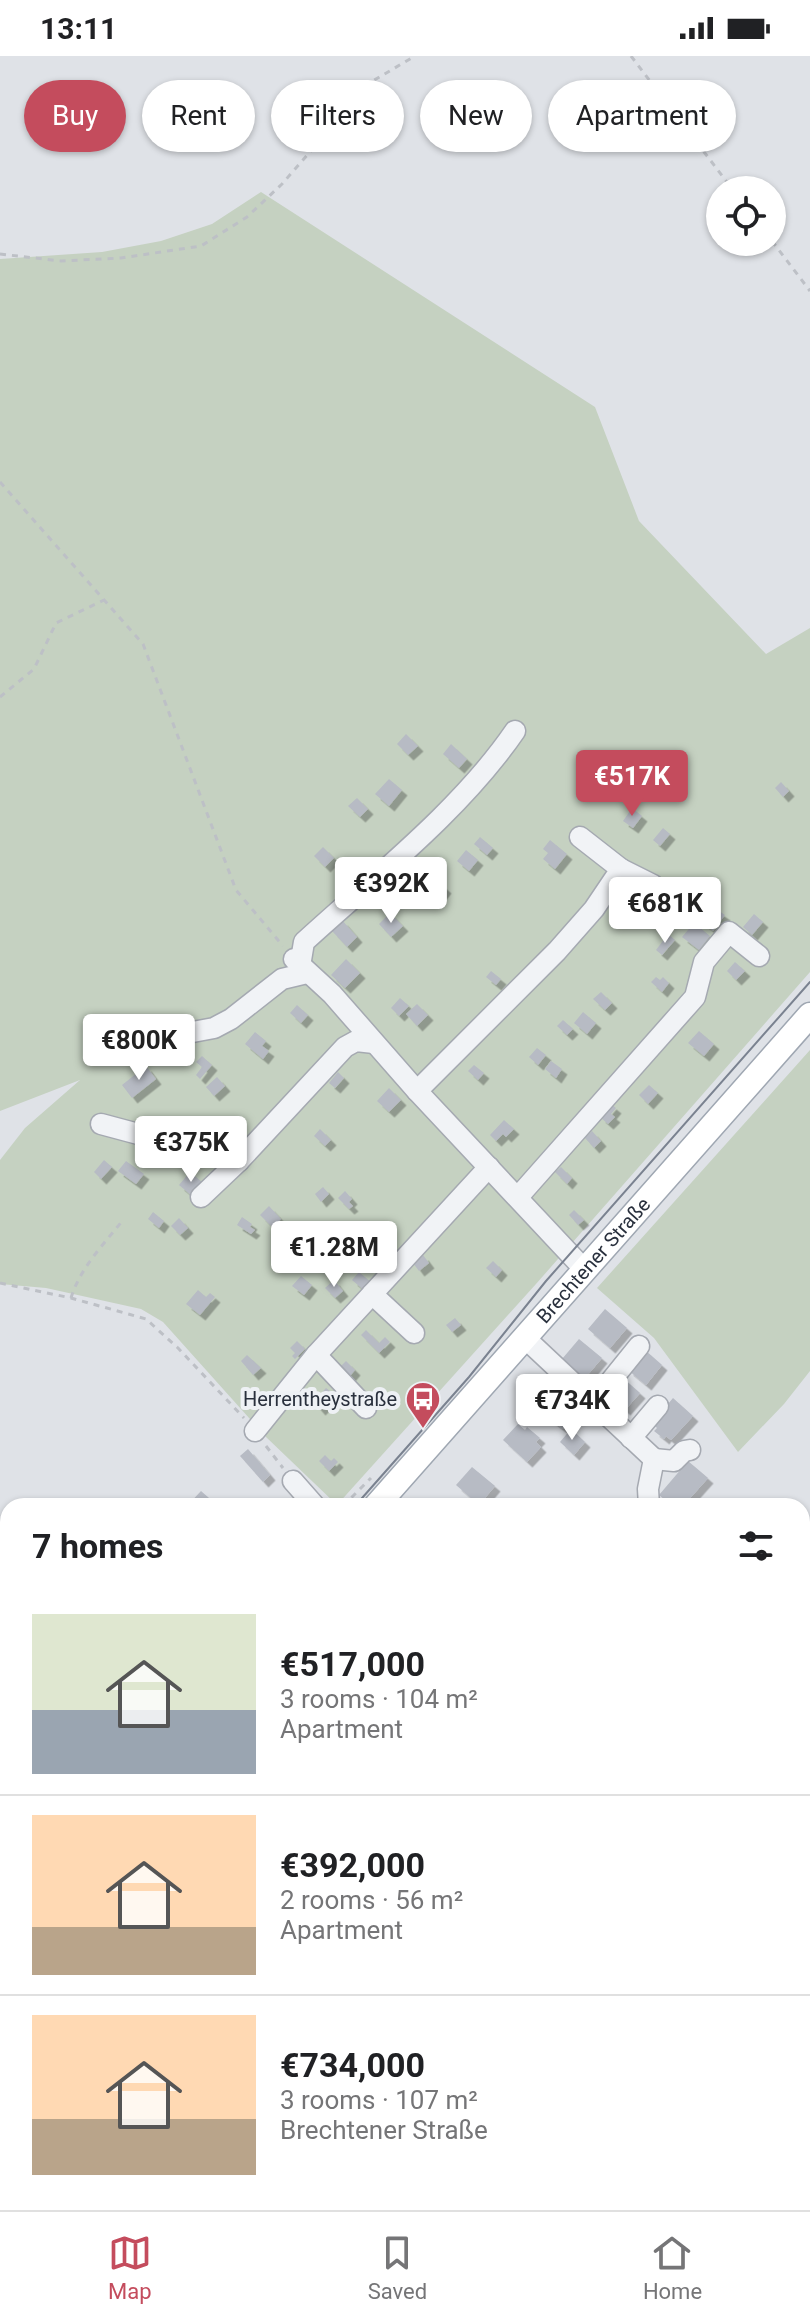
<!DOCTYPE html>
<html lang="en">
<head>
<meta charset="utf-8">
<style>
  body { margin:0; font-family:Roboto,sans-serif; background:#f2f2f2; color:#202124; height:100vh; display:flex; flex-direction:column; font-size:30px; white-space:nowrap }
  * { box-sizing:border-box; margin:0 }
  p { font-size:26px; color:#757577 }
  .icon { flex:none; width:44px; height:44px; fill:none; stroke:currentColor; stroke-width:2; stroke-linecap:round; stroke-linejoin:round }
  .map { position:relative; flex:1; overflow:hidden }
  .details { position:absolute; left:0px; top:1442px; width:810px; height:712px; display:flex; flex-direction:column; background:#fff; border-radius:24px 24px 0 0; box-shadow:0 2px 6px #0004 }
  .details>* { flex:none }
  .banner { position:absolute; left:24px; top:24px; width:762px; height:72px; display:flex; gap:16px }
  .tools { position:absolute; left:706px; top:120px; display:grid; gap:16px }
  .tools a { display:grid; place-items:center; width:80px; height:80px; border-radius:50%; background:#fff; box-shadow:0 2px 6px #0004; font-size:40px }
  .price { position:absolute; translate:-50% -68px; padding:0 18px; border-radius:8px; background:#fff; color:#222; font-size:26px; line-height:52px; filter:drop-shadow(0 2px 4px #0008) }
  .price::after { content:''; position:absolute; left:50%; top:48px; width:24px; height:18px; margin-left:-12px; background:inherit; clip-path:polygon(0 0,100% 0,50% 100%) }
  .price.current { background:#c44c5d; color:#fff }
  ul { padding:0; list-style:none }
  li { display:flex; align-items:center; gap:24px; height:200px; padding:0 32px }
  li+li { border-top:2px solid #e0e0e0 }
  li span { display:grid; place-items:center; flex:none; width:224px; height:160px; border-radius:0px; color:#555 }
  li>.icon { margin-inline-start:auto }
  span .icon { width:96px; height:96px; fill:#fffc; stroke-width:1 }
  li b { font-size:34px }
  h2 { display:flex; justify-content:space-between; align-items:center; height:96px; padding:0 32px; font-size:34px }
  .tag { padding:0 28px; border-radius:36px; background:#fff; box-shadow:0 2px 6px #0004; font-size:28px; line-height:72px }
  .tag.current { background:#c44c5d; color:#fff }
  .status { display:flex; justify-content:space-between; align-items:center; height:56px; padding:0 40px; background:#fff; direction:ltr }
  .status svg { height:22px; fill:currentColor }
  .dock { display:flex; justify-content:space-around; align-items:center; height:112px; border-top:2px solid #e0e0e0; background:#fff; font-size:22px; color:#757577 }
  .dock a { display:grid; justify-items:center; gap:4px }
  .dock .current { color:#c44c5d }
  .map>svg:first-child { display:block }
  .green { fill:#c5d1c1 }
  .building { fill:#b7bbc4; filter:url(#shadow) }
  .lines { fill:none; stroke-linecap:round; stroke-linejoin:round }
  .minor-casing { stroke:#a5a9b1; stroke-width:23 }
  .major-casing { stroke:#9fa7b2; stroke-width:27 }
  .path { stroke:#bdc0c6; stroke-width:3; stroke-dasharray:6 6; stroke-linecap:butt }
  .minor { stroke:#f1f3f6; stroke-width:20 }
  .major { stroke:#fff; stroke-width:24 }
  .tram { stroke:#7a8290; stroke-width:2 }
  .labels { text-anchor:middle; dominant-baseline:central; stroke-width:8; stroke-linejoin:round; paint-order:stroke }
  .street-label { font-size:20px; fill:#29303d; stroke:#eef1f5 }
  .poi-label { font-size:20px; fill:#29303d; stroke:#eef1f5; text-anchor:end }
</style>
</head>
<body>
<div class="status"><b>13:11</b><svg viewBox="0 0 49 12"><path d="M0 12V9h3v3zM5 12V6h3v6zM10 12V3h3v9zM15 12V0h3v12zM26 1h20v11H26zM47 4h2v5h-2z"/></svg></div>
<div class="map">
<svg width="810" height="2154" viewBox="0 0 810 2154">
  <defs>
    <filter id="shadow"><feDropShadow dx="5.5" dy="5.5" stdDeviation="0" flood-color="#0004"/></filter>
  </defs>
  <rect width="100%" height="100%" fill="#dfe2e7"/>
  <!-- green -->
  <g class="green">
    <polygon points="261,136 595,351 639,465 766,598 810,572 810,916 536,1228 337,1449 266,1381 163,1266 141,1253 46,1232 0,1228 0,1104 25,1072 80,1024 0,1055 0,203 102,196 161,185 212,168"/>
    <polygon points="810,994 810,1315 784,1348 738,1396 654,1282 597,1232"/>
  </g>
  <!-- building -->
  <g class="building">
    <polygon points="406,678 418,690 408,699 397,688"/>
    <polygon points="451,688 467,703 459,712 443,698"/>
    <polygon points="586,711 599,720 591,732 583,727 586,723 580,719"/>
    <polygon points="389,723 402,734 389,750 375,738"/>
    <polygon points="781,726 789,735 783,741 775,732"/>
    <polygon points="357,742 368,753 360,761 348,750"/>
    <polygon points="632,752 642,760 633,772 623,765"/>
    <polygon points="663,772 670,778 660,790 653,784"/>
    <polygon points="480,781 493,792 487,799 474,788"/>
    <polygon points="550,784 567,798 555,813 543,803 548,797 543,793"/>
    <polygon points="323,791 334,802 325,811 314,800"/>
    <polygon points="466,794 478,804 469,815 457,805"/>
    <polygon points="399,815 409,828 400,836 390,822"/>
    <polygon points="437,824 446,832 440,840 431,832"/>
    <polygon points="713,851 725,859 713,875 702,866"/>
    <polygon points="390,857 403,870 391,881 379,868"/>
    <polygon points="754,858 763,866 752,879 743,871"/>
    <polygon points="342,864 357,881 347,891 332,875"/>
    <polygon points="694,867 710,880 699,894 682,881"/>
    <polygon points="668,878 675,884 662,899 656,894"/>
    <polygon points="346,903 360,917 345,932 331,919"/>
    <polygon points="735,906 745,915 736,924 727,915"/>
    <polygon points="491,915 501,923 496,929 486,921"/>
    <polygon points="656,921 660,924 663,921 669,927 662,936 651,926"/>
    <polygon points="601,936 612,947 605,954 593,943"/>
    <polygon points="400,942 409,950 399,960 391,952"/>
    <polygon points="417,948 428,959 417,970 406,958"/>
    <polygon points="297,949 308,959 301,967 290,957"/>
    <polygon points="583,956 596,967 587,978 574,967"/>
    <polygon points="563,964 573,973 567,979 557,970"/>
    <polygon points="699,975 714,988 704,1000 688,987"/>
    <polygon points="255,976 266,985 262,990 269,995 263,1003 245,988"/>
    <polygon points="537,992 546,999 538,1009 529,1001"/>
    <polygon points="202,1000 212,1009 200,1023 196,1019 202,1011 196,1006"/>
    <polygon points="551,1005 562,1013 556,1022 545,1013"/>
    <polygon points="474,1009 484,1017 478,1024 468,1015"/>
    <polygon points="146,1010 156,1023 132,1042 122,1029"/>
    <polygon points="338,1016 344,1022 335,1032 329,1027"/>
    <polygon points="217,1021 225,1030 214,1040 206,1031"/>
    <polygon points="649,1029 658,1037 648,1048 639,1039"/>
    <polygon points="389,1032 401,1044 389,1056 377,1045"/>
    <polygon points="611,1048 616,1052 611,1058 615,1061 608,1068 600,1061"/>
    <polygon points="504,1064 514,1073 506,1081 503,1078 496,1085 490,1079"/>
    <polygon points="320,1073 331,1084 325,1090 314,1080"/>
    <polygon points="592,1075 601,1085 594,1092 585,1082"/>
    <polygon points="104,1104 112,1111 101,1123 94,1116"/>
    <polygon points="126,1105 144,1118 136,1128 118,1115"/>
    <polygon points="561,1111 572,1122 567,1128 555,1116"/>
    <polygon points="190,1116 203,1127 192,1140 179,1129"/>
    <polygon points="323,1131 329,1138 321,1146 315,1138"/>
    <polygon points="345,1135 352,1143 349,1146 353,1150 349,1153 338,1142"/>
    <polygon points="269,1150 281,1163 273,1172 260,1159"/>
    <polygon points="574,1154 584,1164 578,1169 569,1159"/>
    <polygon points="153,1156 164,1165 159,1172 148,1163"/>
    <polygon points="242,1161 252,1168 250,1171 255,1174 251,1178 237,1169"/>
    <polygon points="179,1162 188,1172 180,1179 171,1170"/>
    <polygon points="423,1199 429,1207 419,1215 413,1207"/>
    <polygon points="493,1205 502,1214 496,1221 486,1212"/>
    <polygon points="359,1216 373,1228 366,1236 352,1224"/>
    <polygon points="301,1220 312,1229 304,1239 292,1230"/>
    <polygon points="334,1224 343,1235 335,1242 325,1232"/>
    <polygon points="198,1234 206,1241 210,1237 215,1241 200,1259 186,1248"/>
    <polygon points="605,1253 627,1272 610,1292 588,1273"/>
    <polygon points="455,1262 461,1269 452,1276 446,1269"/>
    <polygon points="366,1274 379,1287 385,1281 390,1286 379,1297 361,1279"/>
    <polygon points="579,1283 602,1302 585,1322 562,1303"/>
    <polygon points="297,1285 305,1293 295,1303 292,1300 295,1297 290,1292"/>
    <polygon points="645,1294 662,1309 646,1329 628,1314"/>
    <polygon points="247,1299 261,1312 253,1319 241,1305"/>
    <polygon points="346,1305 355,1314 350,1320 340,1311"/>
    <polygon points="623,1322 640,1337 625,1354 608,1339"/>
    <polygon points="326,1332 330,1335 327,1339 331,1343 320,1354 313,1346"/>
    <polygon points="562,1332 582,1349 563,1373 542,1357"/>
    <polygon points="673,1342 693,1360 671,1384 666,1380 664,1383 654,1375 657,1372 652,1367"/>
    <polygon points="518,1368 525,1374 527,1371 540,1382 536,1386 541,1391 527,1406 503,1384"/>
    <polygon points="571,1373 585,1386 574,1399 560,1386"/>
    <polygon points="248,1393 270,1419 263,1426 240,1400"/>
    <polygon points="325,1399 331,1405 334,1402 338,1406 329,1415 319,1405"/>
    <polygon points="688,1405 708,1422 683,1450 672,1450 659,1439"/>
    <polygon points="472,1411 495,1430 479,1449 456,1429"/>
    <polygon points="201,1435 218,1450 187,1450"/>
    <polygon points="810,1527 810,1565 802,1562 802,1548"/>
    <polygon points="802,1878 810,1887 810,1894 802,1902"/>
    <polygon points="810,1975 810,2016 804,2021 802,2018 802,1981"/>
    <polygon points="0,2062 8,2069 8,2106 6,2108 0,2102"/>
  </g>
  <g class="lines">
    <!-- minor casing -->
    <g class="minor-casing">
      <g id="minor">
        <polyline points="621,813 653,829"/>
        <polyline points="294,903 332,938 417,1035 584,1213"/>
        <path d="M300 910 304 886C375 821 461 754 515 675"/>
        <polyline points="148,994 182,978 214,972 231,963 282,923 307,917"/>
        <polyline points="417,1035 557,895 594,853 621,813 580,781"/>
        <polyline points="101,1068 239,1105"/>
        <polyline points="201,1141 239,1105 345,991 356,985 374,987"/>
        <polyline points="518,1141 695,941 704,906 729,876 759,900"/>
        <polyline points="372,1238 414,1277"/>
        <polyline points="525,1282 654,1403 648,1433 649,1450"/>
        <polyline points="316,1299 366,1352"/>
        <polyline points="593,1347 639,1290"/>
        <polyline points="255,1375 316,1299 489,1111"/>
        <polyline points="631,1382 658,1350"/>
        <polyline points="654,1403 674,1405 684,1395 690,1394"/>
        <polyline points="293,1425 315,1450"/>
        <polyline points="802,1673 810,1667"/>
        <polyline points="802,1955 810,1948"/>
        <polyline points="802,2035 810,2045"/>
        <polyline points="0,2128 8,2128"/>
      </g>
    </g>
    <!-- major casing -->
    <g class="major-casing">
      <g id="major">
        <path id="s1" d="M376 1450 810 959"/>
        <polyline points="0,1875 8,1866"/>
      </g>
    </g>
    <!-- path -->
    <g class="path">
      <polyline points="631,0 733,134"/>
      <polyline points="772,185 810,235"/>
      <polyline points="0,198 61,205 121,202 201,190 247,161 282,128 371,26 415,0"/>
      <polyline points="0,426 143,588 236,834 283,890"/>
      <polyline points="0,641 34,613 56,567 104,544"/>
      <polyline points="0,1227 71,1242 146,1263 178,1292 244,1362"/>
      <path d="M71 1242C80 1212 104 1188 123 1164"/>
      <polyline points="266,1390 283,1412"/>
      <polyline points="343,1450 371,1422"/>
    </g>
    <!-- minor -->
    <use href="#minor" class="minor"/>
    <!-- major -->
    <use href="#major" class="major"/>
    <!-- tram -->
    <g class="tram">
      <polyline points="355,1450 469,1321 546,1225 810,926"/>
      <polyline points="0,1851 8,1840"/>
    </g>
  </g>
  <!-- icons -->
  <defs>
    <g id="bus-pin" transform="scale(1.8)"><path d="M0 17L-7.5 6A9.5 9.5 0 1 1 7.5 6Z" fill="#c44c5d" stroke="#eef1f5"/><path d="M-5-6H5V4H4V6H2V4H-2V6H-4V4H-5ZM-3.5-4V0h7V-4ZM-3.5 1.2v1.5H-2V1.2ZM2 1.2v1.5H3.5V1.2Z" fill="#fff"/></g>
  </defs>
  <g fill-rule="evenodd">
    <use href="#bus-pin" x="423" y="1343"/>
  </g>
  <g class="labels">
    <!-- street labels -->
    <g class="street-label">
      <text stroke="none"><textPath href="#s1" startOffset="328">Brechtener Straße</textPath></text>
    </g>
    <!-- poi labels -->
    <g class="poi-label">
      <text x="397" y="1343">Herrentheystraße</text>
    </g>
  </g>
</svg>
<div class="tools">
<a><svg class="icon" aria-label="locate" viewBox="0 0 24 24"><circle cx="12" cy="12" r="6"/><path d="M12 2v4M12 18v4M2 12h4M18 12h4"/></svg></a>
</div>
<b class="price current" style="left:632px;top:762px">€517K</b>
<b class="price" style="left:391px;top:869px">€392K</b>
<b class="price" style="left:665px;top:889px">€681K</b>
<b class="price" style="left:139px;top:1026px">€800K</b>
<b class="price" style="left:191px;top:1128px">€375K</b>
<b class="price" style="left:334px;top:1233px">€1.28M</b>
<b class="price" style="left:572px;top:1386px">€734K</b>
<div class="banner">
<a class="tag current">Buy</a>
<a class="tag">Rent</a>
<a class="tag">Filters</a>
<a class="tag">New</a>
<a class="tag">Apartment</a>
</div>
<section class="details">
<h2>7 homes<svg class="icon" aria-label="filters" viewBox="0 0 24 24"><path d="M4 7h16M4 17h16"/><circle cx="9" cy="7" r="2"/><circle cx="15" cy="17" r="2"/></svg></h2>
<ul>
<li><span style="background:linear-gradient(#dfe7d0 60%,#9aa5b1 0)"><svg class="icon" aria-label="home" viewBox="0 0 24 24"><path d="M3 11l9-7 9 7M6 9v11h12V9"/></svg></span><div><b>€517,000</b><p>3 rooms · 104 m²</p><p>Apartment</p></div></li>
<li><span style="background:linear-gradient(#ffd9b3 70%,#b9a48a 0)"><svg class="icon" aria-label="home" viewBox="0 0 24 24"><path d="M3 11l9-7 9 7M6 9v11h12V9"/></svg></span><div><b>€392,000</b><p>2 rooms · 56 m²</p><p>Apartment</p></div></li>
<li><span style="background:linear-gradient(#ffd9b3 65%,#b9a48a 0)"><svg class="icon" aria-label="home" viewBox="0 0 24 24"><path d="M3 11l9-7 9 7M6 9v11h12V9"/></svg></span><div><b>€734,000</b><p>3 rooms · 107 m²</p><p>Brechtener Straße</p></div></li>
</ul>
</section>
</div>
<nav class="dock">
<a class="current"><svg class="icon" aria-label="map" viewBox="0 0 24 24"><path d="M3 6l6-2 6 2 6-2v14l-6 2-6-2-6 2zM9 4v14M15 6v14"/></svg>Map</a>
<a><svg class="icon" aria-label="saved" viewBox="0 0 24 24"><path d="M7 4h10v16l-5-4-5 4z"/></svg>Saved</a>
<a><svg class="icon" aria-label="home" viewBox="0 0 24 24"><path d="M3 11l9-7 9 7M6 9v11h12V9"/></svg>Home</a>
</nav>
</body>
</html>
